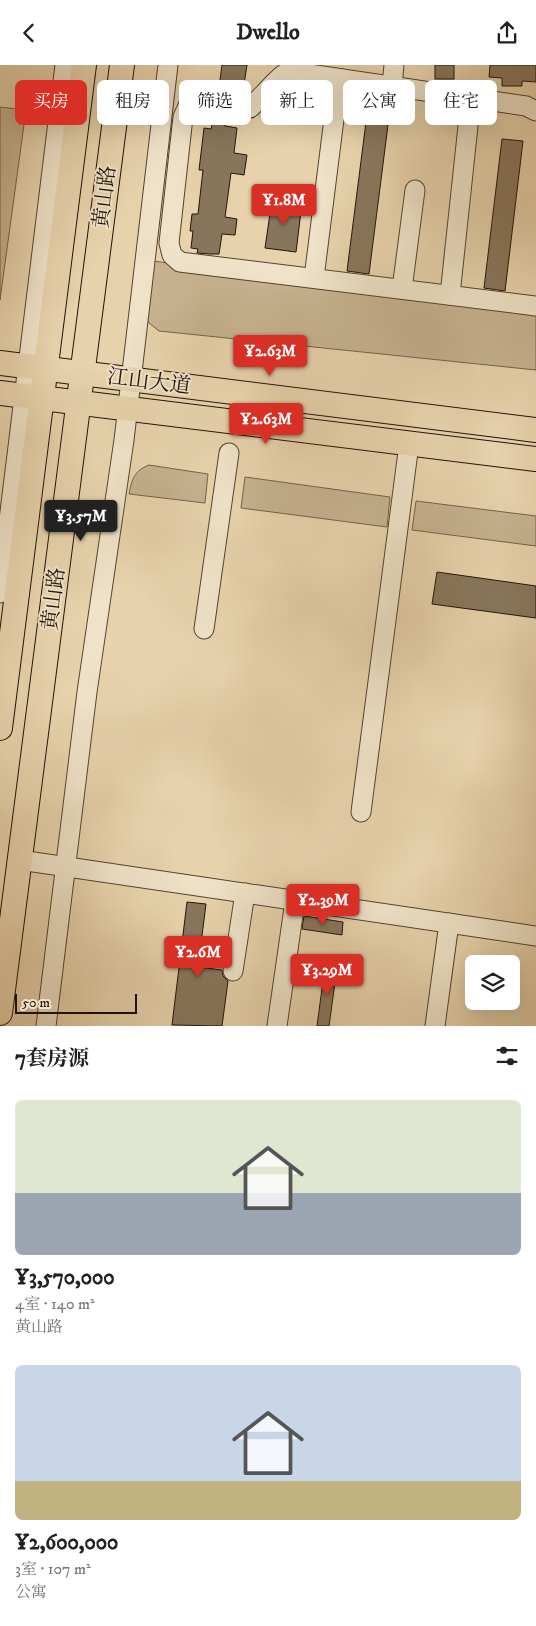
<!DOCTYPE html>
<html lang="zh">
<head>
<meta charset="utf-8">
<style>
  body { margin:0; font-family:"IM FELL DW Pica","Noto Serif SC",serif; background:#f6f6f6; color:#202124; height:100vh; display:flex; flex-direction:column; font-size:19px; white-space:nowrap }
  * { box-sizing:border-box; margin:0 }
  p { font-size:16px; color:#757577 }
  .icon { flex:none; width:28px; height:28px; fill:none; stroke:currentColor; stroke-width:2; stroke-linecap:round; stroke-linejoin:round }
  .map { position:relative; height:961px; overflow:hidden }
  .drawer { display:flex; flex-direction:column; background:#fff; flex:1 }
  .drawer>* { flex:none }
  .guide { position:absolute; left:15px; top:15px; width:506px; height:45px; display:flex; gap:10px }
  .fabs { position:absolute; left:465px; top:890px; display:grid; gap:10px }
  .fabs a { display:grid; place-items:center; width:55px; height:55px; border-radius:8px; background:#fff; box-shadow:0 5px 20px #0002; font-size:25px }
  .scale { position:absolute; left:15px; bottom:12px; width:122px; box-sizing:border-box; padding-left:5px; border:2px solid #221306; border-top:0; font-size:14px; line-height:18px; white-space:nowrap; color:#221306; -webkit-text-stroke:4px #efe2c8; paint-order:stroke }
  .price { position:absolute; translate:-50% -42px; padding:0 11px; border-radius:5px; background:#d93025; color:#fff; font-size:16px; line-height:32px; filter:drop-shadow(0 1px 2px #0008) }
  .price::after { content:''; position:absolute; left:50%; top:30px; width:15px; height:11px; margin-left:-8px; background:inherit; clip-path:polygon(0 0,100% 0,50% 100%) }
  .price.on { background:#222; color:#fff }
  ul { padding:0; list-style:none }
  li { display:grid; align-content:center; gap:10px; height:265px; padding:0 15px }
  li span { display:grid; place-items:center; height:155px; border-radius:8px; color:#555 }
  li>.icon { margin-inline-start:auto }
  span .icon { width:90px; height:90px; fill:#fffc; stroke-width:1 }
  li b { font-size:21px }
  h2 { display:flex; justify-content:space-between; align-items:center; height:60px; padding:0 15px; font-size:21px }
  .tag { padding:0 18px; border-radius:8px; background:#fff; box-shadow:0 5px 20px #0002; font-size:18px; line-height:45px }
  .tag.on { background:#d93025; color:#fff }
  header { display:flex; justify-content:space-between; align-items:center; height:65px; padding:0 15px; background:#fff; font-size:22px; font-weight:700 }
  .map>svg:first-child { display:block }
  .green { fill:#c6b28f; stroke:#74624a }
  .building { fill:#88765c; stroke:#221306 }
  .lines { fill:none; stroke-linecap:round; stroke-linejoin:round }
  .minor-casing { stroke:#53432f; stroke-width:21 }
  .major-casing { stroke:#221306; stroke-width:26 }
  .minor { stroke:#efe2c8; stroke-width:19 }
  .major { stroke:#e7d2ab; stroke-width:24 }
  .labels { text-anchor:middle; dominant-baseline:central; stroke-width:4; stroke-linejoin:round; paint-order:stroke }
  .street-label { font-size:21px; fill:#221306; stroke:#efe2c8 }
</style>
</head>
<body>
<header><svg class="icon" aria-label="back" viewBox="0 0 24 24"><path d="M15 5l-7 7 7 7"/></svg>Dwello<svg class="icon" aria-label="share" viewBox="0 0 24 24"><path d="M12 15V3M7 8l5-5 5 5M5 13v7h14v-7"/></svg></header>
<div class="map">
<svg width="536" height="961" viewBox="0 0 536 961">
  <rect width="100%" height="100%" fill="#e7d2ab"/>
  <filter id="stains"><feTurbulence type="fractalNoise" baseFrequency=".004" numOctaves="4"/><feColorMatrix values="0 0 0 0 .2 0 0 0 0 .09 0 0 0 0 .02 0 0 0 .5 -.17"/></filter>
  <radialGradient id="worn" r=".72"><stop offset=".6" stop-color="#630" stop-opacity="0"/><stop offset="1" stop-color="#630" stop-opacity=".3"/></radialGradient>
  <!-- green -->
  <g class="green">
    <polygon points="0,42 26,45 0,235"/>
    <polygon points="144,195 536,242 536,305 159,266 149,258 144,248"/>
    <path d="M149 400 208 409 205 438 129 429C132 414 134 406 149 400Z"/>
    <polygon points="245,412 390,432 387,462 241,443"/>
    <polygon points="416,436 536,451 536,481 412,465"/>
  </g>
  <!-- building -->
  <g class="building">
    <polygon points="222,0 247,0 243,26 219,23"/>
    <rect x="435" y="0" width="19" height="14"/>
    <polygon points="490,0 536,0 536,17 522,16 522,21 502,21 502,13 489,12"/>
    <polygon points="213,56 225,58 225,61 237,63 234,88 247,90 244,110 231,108 225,152 237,154 235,170 222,169 219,189 210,189 197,188 198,184 191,183 193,166 190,166 192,149 198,149 203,105 199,105 204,63 211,64"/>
    <polygon points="366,57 388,60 369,209 347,206"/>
    <polygon points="502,74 523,76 505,226 484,223"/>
    <polygon points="272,135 302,138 296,187 265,183"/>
    <polygon points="437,507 536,521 536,553 432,539"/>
    <polygon points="187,837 206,839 198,902 222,905 223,911 228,916 222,961 172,960"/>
    <polygon points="304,851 343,857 342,870 302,864"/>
    <polygon points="325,901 337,903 329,961 317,961"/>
  </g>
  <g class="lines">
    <!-- minor casing -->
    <g class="minor-casing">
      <g id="minor">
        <polyline points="392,21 394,0"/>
        <path d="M536 46 526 41 289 6C279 10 260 34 250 43L197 38 188 41 183 52 169 178 172 190 180 197 536 241"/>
        <polyline points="314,213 336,38 343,14"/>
        <polyline points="402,224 415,125"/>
        <polyline points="450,230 471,33"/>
        <polyline points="0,528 65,0"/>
        <polyline points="204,564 229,388"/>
        <polyline points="361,747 409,379"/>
        <polyline points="20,795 536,871"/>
        <polyline points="233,906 245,828"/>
        <polyline points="46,961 87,627 124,375 168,0"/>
        <polyline points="277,961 295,836"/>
        <polyline points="435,961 449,858"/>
      </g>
    </g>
    <!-- major casing -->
    <g class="major-casing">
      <g id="major">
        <polyline points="0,298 536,365"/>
        <polyline points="0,328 536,394"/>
        <polyline points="0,663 84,0"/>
        <polyline points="0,948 122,0"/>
      </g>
    </g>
    <!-- minor -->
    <use href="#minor" class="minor"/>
    <!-- major -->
    <use href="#major" class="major"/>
  </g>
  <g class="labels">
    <!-- street labels -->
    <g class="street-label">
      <text transform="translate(105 132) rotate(-83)">黄山路</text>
      <text transform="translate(149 317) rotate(7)">江山大道</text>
      <text transform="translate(54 534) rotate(-83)">黄山路</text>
    </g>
  </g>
  <rect width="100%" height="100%" filter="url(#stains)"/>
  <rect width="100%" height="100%" fill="url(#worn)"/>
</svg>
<div class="fabs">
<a><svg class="icon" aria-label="layers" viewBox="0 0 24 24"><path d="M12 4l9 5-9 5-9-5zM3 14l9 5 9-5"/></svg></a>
</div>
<div class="scale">50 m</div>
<b class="price" style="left:284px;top:161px">¥1.8M</b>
<b class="price" style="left:270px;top:312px">¥2.63M</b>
<b class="price" style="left:266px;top:380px">¥2.63M</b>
<b class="price on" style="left:81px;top:477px">¥3.57M</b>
<b class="price" style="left:323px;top:861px">¥2.39M</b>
<b class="price" style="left:198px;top:913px">¥2.6M</b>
<b class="price" style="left:327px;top:931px">¥3.29M</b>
<div class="guide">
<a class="tag on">买房</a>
<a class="tag">租房</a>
<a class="tag">筛选</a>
<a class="tag">新上</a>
<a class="tag">公寓</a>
<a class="tag">住宅</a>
</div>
</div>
<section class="drawer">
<h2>7套房源<svg class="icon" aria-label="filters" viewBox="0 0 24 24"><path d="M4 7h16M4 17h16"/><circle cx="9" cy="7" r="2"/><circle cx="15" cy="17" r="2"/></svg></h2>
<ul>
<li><span style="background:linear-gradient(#dfe7d0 60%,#9aa5b1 0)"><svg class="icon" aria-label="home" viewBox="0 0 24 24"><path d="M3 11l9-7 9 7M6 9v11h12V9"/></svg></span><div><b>¥3,570,000</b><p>4室 · 140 m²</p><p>黄山路</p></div></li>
<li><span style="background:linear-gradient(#c9d6e8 75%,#c2b280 0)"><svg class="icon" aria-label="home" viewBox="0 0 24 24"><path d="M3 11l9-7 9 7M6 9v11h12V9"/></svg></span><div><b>¥2,600,000</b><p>3室 · 107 m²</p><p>公寓</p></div></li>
</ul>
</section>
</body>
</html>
